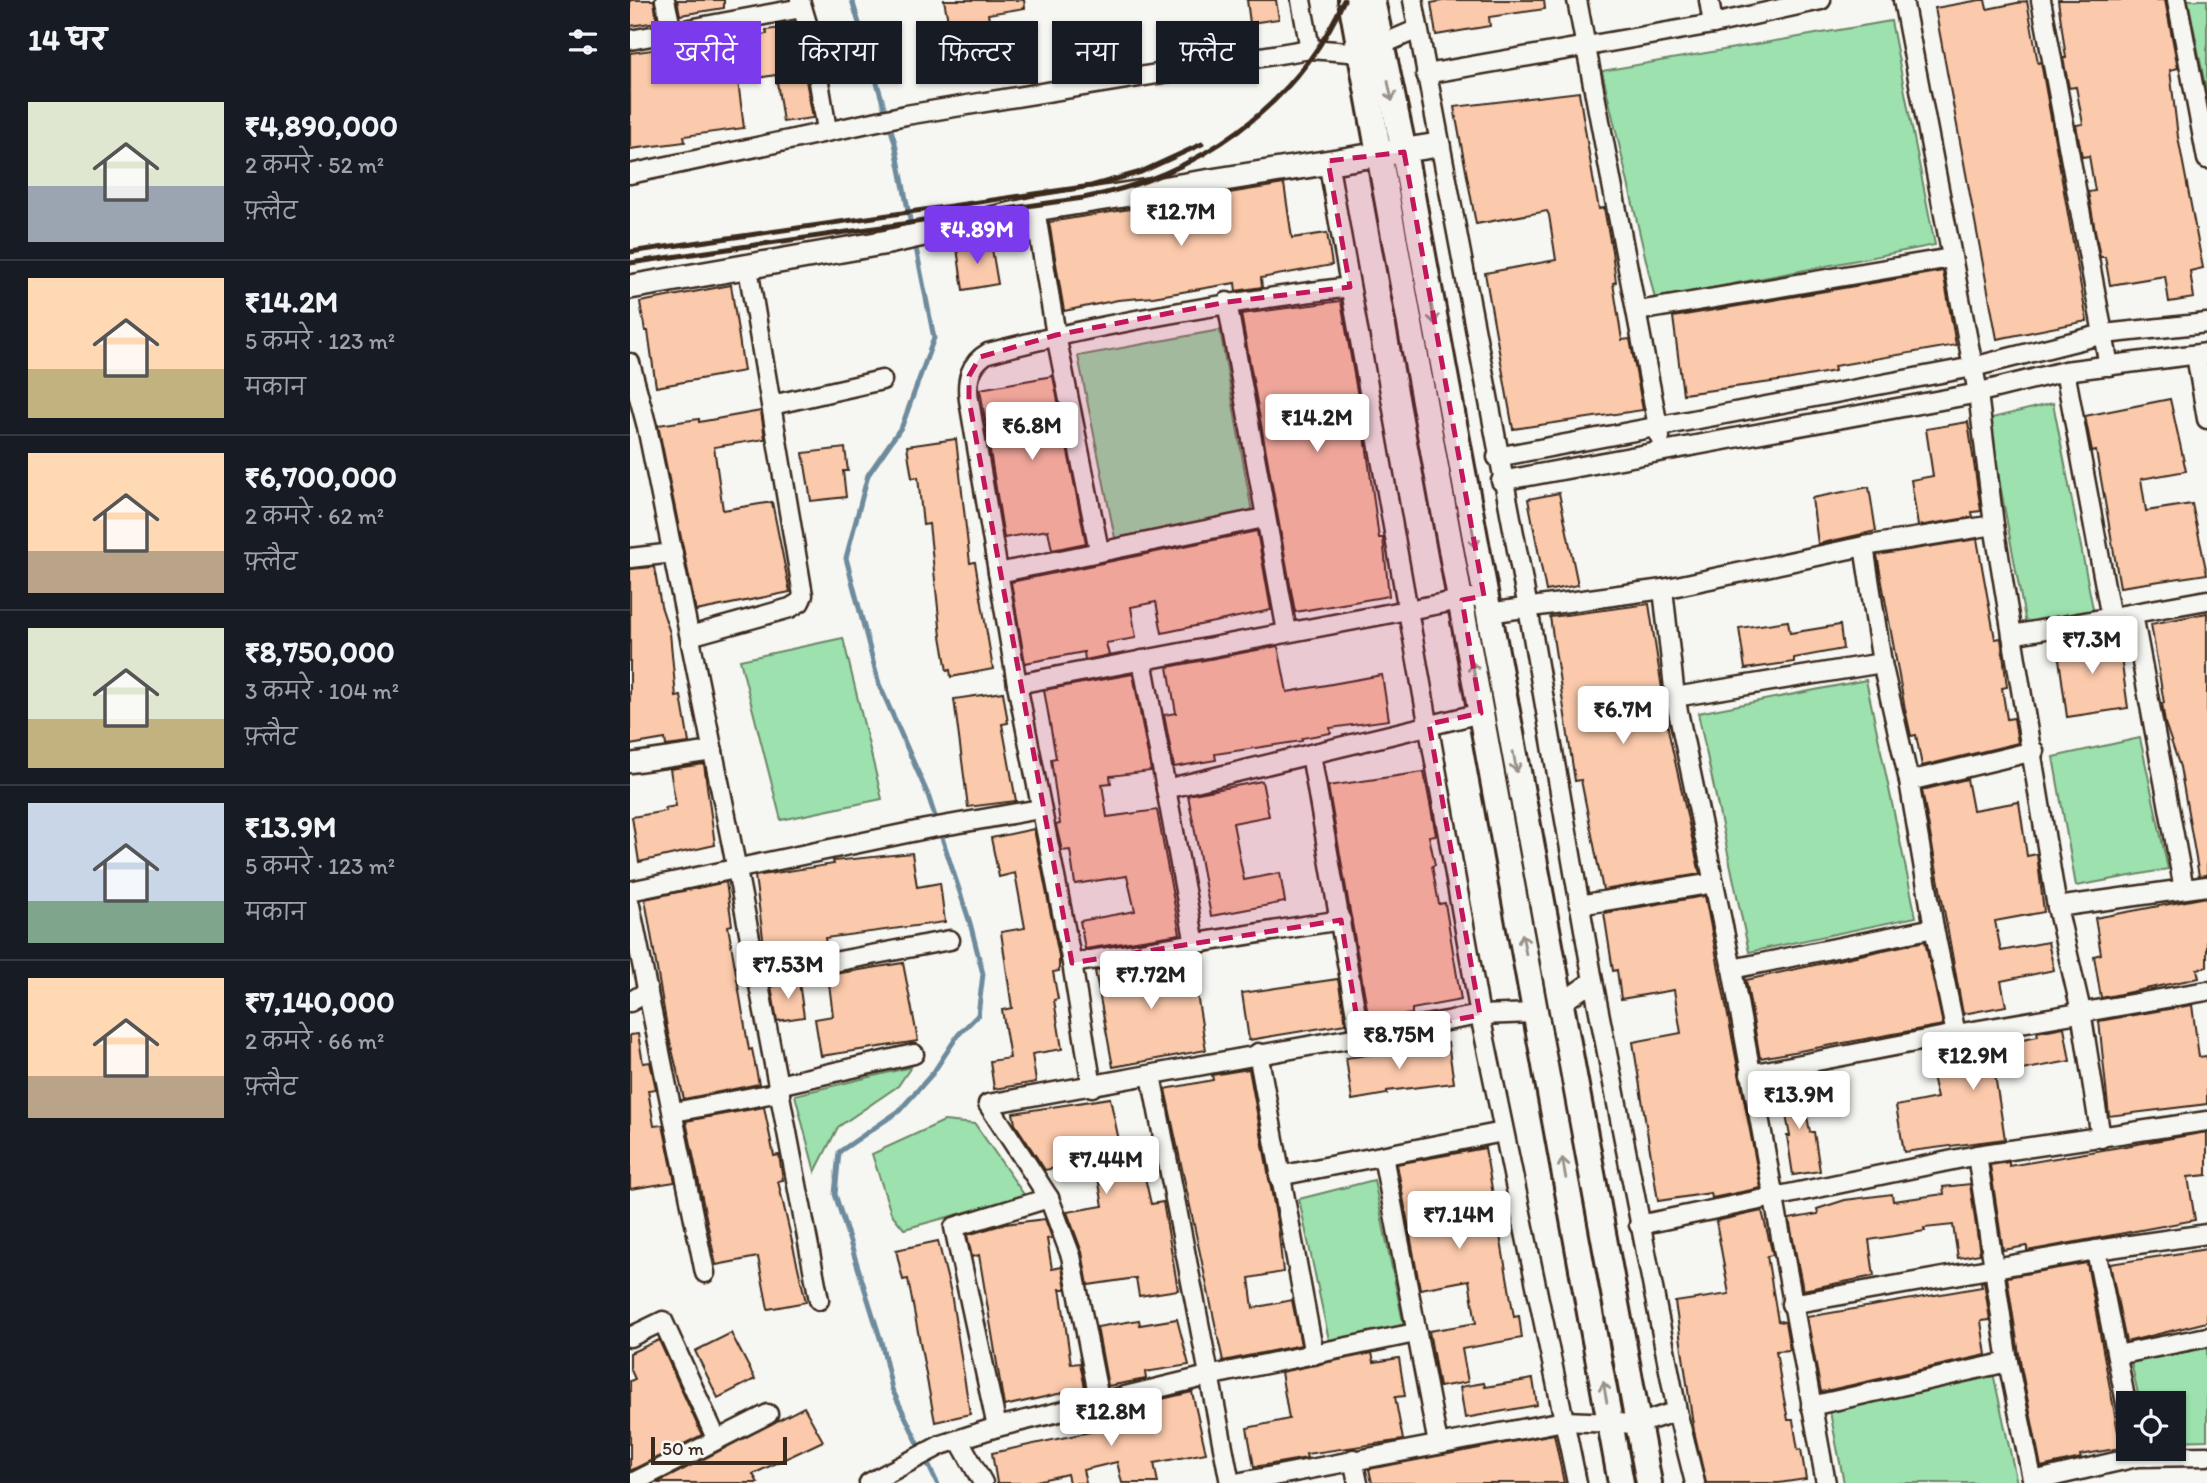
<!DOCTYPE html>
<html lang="hi">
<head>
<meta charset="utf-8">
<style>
  body { margin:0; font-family:Itim,"Playpen Sans Deva",sans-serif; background:#20242c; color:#f1f3f6; height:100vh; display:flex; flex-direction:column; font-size:26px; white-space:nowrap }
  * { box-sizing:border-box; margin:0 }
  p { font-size:23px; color:#9ea1a6 }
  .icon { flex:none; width:38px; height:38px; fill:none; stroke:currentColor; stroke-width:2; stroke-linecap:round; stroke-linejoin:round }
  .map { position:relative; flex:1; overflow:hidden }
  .side { display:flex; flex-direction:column; background:#171b24; width:630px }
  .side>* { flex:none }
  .guide { position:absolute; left:21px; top:21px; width:665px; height:63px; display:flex; gap:14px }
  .controls { position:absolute; left:1486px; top:1391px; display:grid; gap:14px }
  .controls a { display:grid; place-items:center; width:70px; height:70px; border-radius:0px; background:#171b24; box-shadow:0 2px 5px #0004; font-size:35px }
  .scale { position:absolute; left:21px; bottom:18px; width:136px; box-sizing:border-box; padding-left:7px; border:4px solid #3b2a1e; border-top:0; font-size:19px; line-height:24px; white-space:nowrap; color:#3b2a1e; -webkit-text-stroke:5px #f6f6f2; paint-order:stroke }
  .price { position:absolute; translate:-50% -60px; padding:0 16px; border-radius:7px; background:#fff; color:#222; font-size:23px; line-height:46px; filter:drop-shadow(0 2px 4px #0008) }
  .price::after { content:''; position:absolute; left:50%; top:42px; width:21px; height:16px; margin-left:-10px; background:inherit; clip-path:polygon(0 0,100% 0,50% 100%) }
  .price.active { background:#7c3aed; color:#fff }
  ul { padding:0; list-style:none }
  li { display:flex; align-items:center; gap:21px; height:175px; padding:0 28px }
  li+li { border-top:2px solid #363941 }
  li span { display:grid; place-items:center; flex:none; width:196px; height:140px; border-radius:0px; color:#555 }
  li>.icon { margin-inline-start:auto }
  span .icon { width:84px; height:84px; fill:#fffc; stroke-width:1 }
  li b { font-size:30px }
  h2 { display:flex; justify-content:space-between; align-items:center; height:84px; padding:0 28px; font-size:30px }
  .tag { padding:0 24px; border-radius:0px; background:#171b24; box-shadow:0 2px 5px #0004; font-size:24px; line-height:63px }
  .tag.active { background:#7c3aed; color:#fff }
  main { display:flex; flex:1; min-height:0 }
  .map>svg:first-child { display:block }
  .green { fill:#9ce1ae; stroke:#6c8666; stroke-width:2 }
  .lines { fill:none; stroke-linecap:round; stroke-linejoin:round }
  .stream { stroke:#6d8b9c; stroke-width:5 }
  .building { fill:#fbc9ab; stroke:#3b2a1e; stroke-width:2 }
  .minor-casing { stroke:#3b2a1e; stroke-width:23 }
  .tertiary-casing { stroke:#3b2a1e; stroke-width:28 }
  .secondary-casing { stroke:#3b2a1e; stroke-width:30 }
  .minor { stroke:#f6f6f2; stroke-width:18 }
  .tertiary { stroke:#f6f6f2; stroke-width:23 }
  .secondary { stroke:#f6f6f2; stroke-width:24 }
  .rail { stroke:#3b2a1e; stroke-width:5 }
  .oneway { stroke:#989088 }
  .marked { fill:#c2185b; fill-opacity:0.2; stroke:#c2185b; stroke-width:5; stroke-dasharray:14 9; stroke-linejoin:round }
</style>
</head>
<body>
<main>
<section class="side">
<h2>14 घर<svg class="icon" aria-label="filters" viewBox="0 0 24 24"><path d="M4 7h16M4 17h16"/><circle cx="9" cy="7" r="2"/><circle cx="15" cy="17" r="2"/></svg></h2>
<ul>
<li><span style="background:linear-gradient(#dfe7d0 60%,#9aa5b1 0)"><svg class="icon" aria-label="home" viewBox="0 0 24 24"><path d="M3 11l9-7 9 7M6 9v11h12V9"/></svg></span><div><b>₹4,890,000</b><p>2 कमरे · 52 m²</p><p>फ़्लैट</p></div></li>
<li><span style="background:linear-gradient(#ffd9b3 65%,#c2b280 0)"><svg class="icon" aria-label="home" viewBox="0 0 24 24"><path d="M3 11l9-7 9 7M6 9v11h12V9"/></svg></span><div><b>₹14.2M</b><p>5 कमरे · 123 m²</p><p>मकान</p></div></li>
<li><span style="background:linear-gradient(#ffd9b3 70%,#b9a48a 0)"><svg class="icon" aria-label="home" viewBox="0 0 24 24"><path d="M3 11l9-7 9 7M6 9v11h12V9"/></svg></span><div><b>₹6,700,000</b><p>2 कमरे · 62 m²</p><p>फ़्लैट</p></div></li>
<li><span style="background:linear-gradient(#dfe7d0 65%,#c2b280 0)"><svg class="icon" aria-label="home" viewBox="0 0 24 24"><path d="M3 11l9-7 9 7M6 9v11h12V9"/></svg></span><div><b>₹8,750,000</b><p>3 कमरे · 104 m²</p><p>फ़्लैट</p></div></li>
<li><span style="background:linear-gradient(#c9d6e8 70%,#7fa58c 0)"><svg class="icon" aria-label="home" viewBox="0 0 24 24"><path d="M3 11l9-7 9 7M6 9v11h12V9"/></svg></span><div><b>₹13.9M</b><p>5 कमरे · 123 m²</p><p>मकान</p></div></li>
<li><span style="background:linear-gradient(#ffd9b3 70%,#b9a48a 0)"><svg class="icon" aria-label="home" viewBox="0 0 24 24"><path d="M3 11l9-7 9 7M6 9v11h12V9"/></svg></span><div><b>₹7,140,000</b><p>2 कमरे · 66 m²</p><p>फ़्लैट</p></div></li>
</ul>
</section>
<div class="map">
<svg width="1577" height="1483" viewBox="0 0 1577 1483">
  <rect width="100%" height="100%" fill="#f6f6f2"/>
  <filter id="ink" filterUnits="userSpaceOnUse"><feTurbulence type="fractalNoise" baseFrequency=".0143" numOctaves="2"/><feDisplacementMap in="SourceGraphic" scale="14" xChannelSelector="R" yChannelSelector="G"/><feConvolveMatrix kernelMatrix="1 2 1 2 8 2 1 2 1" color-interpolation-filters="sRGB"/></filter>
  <g filter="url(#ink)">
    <!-- green -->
    <g class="green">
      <polygon points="1558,0 1577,0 1577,95"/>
      <polygon points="1261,21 1305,245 1025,299 972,71"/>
      <polygon points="590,330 622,512 485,538 448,356"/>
      <polygon points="1423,403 1464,614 1397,630 1358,419"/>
      <polygon points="213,638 252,799 151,820 110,660"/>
      <polygon points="1236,680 1286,917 1119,952 1068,713"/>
      <polygon points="1510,738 1538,869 1446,886 1423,757"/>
      <polygon points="281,1067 268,1086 208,1127 185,1172 165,1095"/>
      <polygon points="314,1121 345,1124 395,1196 274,1229 261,1213 242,1154"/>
      <polygon points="744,1180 774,1327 699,1340 669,1199"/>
      <polygon points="1577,1348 1577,1440 1544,1441 1544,1404 1510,1403 1501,1362"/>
      <polygon points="1363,1373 1387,1483 1214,1483 1200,1412"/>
    </g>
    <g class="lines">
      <!-- stream -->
      <g class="stream">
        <polyline points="222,0 265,143 282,230"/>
        <polyline points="285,243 304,338 272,426 238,475 216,558 249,684 298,795 340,923 353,974 348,1015 328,1035 303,1073 269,1111 209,1152 205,1194 251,1341 262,1389 307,1483"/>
      </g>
    </g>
    <!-- building -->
    <g class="building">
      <polygon points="0,0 24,0 27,22 0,26"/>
      <polygon points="47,0 94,0 94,8 50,15"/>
      <polygon points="314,0 394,0 395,8 358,14 367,71 321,78 314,27 319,26"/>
      <polygon points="617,0 646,0 649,19 620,23"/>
      <polygon points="817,0 914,0 915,9 859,17 860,26 806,35 801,3"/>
      <polygon points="1350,0 1355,0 1357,9 1397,1 1408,63 1411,62 1457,321 1367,339 1305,8"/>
      <polygon points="1428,0 1535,0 1548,68 1540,70 1548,137 1573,268 1560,271 1564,298 1539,302 1535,276 1480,285 1475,257 1470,257 1458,192 1465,191 1459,156 1452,157 1446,125 1453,124 1446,87 1439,88 1433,58 1436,58"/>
      <polygon points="166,26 183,118 153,122 146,75 108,81 114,128 54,136 55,142 0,149 0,53 137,34 136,30"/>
      <polygon points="949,92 963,178 969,209 974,208 982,251 986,282 983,283 992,340 1000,339 1013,410 883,429 855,273 926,260 919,215 917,211 846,224 824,107"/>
      <polygon points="654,184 662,238 697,233 702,265 631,278 632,287 606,291 605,283 523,297 488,300 434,311 419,222"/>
      <polygon points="361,243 368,284 333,290 327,248"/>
      <polygon points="1313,271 1326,345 1204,366 1205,371 1156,380 1053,394 1043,317"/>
      <polygon points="101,285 114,371 26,387 18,331 15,331 10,302"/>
      <polygon points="711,301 735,436 749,538 753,538 759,596 665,612 611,314"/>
      <polygon points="423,376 456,543 422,550 418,530 374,538 350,389"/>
      <polygon points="1540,399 1556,471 1511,479 1516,511 1562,504 1577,574 1490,587 1466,451 1462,452 1455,416"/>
      <polygon points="131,411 135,439 84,447 93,510 142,502 160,592 66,611 28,425 69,419 69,422"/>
      <polygon points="1338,422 1351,511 1342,512 1343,517 1288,526 1281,480 1303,476 1296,429"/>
      <polygon points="326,439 340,563 345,562 363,669 321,677 320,670 317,671 311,636 299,524 293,525 288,477 282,478 277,446"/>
      <polygon points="215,448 218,471 213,471 216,497 181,501 173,453"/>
      <polygon points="1239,487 1246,531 1188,544 1182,498"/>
      <polygon points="929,493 948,585 916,591 898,499"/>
      <polygon points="627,531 641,610 532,633 526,602 501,607 506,638 476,643 479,655 455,660 454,652 395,663 381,582"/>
      <polygon points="1347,539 1365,639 1371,638 1377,687 1372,688 1377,719 1384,718 1388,743 1292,766 1286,735 1281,736 1275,709 1247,555"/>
      <polygon points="24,567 31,606 40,633 46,697 51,696 59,743 36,746 35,739 0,745 0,569"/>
      <polygon points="1019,604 1039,734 1070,874 973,890 951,780 945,781 920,617"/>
      <polygon points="1577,613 1577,875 1569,876 1550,767 1535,723 1532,703 1534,703 1521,624"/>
      <polygon points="1158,621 1160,633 1210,625 1213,649 1164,658 1164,662 1115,669 1109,628"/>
      <polygon points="1488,636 1498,708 1437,717 1427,644"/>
      <polygon points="648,646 657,692 752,675 759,720 700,728 701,733 672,738 672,741 585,754 586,760 544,767 534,715 546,713 538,667"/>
      <polygon points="503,674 521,771 480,776 481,783 472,784 477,817 527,810 550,934 455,949 450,921 505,911 497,876 445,884 440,850 432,851 426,825 430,824 421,759 426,758 414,690"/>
      <polygon points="373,692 378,723 372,724 386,801 338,807 324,699"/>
      <polygon points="74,764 85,845 9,862 2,817 36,811 35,808 46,806 40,769"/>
      <polygon points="794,772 806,835 799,836 805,865 802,866 809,904 815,903 831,1000 782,1009 782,1014 739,1020 698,786"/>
      <polygon points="1337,779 1343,810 1389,802 1397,856 1407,854 1414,912 1365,921 1371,951 1418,942 1424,970 1371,981 1376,1006 1333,1014 1292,790"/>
      <polygon points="632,781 639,816 603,823 614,880 650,873 655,902 581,916 558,795"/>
      <polygon points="404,829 429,956 429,971 423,972 428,999 424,1000 432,1049 402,1054 406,1082 364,1089 360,1061 380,1058 372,1010 382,1008 371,932 395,928 385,873 369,877 361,838"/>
      <polygon points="282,853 287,887 310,883 315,922 195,938 196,944 135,953 125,876 204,864 203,861"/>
      <polygon points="96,882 102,925 98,926 119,1050 122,1049 129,1084 54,1099 38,1033 15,899"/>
      <polygon points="1075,896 1131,1188 1082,1198 1081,1193 1028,1201 1003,1042 1051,1033 1044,990 991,999 987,970 983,971 974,913"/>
      <polygon points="1577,897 1577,967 1567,969 1569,978 1471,998 1464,956 1471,954 1465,918"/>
      <polygon points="1295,941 1313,1025 1130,1058 1116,980"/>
      <polygon points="554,957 561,957 576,1050 483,1067 465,971"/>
      <polygon points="273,963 288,1041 191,1056 185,1019 203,1016 198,975"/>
      <polygon points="708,979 716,1024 619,1040 612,993"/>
      <polygon points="169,982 174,1017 147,1021 141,986"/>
      <polygon points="1562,1005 1569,1057 1577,1056 1577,1104 1479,1116 1469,1021"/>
      <polygon points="1434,1027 1440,1061 1365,1075 1375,1139 1274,1152 1266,1106 1307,1098 1298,1058 1408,1036 1407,1032"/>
      <polygon points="8,1034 13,1063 20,1062 26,1089 18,1090 24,1126 33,1125 45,1182 0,1189 0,1035"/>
      <polygon points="818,1043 824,1083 757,1091 757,1094 722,1100 716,1058"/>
      <polygon points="619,1069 648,1226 653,1272 619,1278 623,1308 662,1300 671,1345 593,1361 535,1089 583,1080 582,1075"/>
      <polygon points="1170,1080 1180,1132 1184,1132 1190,1171 1163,1175 1157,1136 1160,1136 1150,1084"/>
      <polygon points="480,1098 492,1155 509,1151 521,1204 533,1202 548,1290 509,1296 506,1278 458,1285 452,1252 437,1212 473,1206 465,1161 415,1170 385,1124 383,1113"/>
      <polygon points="134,1107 144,1156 149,1155 153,1180 148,1181 176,1302 138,1309 128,1257 86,1265 56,1121"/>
      <polygon points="1577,1132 1577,1175 1558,1177 1565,1220 1397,1251 1397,1246 1373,1250 1360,1165 1379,1162 1379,1166"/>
      <polygon points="855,1148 884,1317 889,1316 892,1338 832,1349 838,1382 809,1387 799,1331 846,1323 839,1280 790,1289 767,1164"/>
      <polygon points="1340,1184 1350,1254 1328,1258 1323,1225 1294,1228 1295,1231 1239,1240 1244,1276 1173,1290 1159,1219 1188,1214 1187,1209 1215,1200 1262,1194 1263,1201 1314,1194 1313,1187"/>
      <polygon points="1132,1211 1143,1255 1137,1256 1148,1321 1155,1322 1160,1350 1146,1351 1151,1383 1158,1420 1163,1420 1168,1450 1171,1449 1176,1479 1149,1483 1076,1483 1064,1431 1045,1302 1099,1294 1086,1221"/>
      <polygon points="415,1219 422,1238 417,1239 422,1269 432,1267 436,1289 430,1289 431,1294 441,1364 450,1363 455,1388 374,1406 349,1255 342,1257 337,1235 375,1224"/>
      <polygon points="308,1241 321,1293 340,1414 305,1422 278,1279 273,1280 266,1250"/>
      <polygon points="1577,1249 1577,1322 1496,1342 1480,1264"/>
      <polygon points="1457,1263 1491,1448 1450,1455 1451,1458 1411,1467 1391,1367 1377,1277"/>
      <polygon points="1354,1281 1360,1320 1351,1321 1356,1355 1191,1392 1177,1317 1352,1287 1351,1282"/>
      <polygon points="547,1319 559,1365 515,1372 516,1379 478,1386 467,1327 509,1320 510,1325"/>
      <polygon points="101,1333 125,1379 88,1398 65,1351"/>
      <polygon points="29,1340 72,1435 0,1471 0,1381 5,1379 0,1368 0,1353"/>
      <polygon points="742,1353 744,1362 769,1358 775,1396 765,1397 773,1440 676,1454 677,1458 624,1467 617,1428 659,1419 651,1372"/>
      <polygon points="903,1379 907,1405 835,1418 830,1387 854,1383 855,1387"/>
      <polygon points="562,1392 576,1453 524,1463 528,1483 492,1483 487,1462 453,1470 456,1483 439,1483 437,1474 398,1483 367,1483 362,1453 521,1419 519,1402"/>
      <polygon points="174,1407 193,1441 123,1474 128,1483 27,1483"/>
      <polygon points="924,1434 934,1483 742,1483 739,1469"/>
    </g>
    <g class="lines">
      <!-- minor casing -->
      <g class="minor-casing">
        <g id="minor">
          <polyline points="35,0 42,32"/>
          <polyline points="170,0 182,40 197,130"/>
          <polyline points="671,0 680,49"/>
          <polyline points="783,0 898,608 963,981 1047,1411 1065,1483"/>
          <polyline points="947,0 1030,437"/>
          <polyline points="1079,0 1083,24"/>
          <polyline points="1273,0 1348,393 1364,525 1382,635 1427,907 1451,1011 1471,1138"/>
          <polyline points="1411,0 1479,366"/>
          <polyline points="1547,0 1577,159"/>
          <polyline points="0,40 172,8"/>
          <polyline points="796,74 1083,24 1191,0"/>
          <polyline points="698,161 850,1015 947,1483"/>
          <polyline points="0,174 276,115 680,49 732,53 788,29"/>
          <polyline points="405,209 426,335 469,550"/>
          <polyline points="597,302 657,632"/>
          <polyline points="1008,311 1321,258"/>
          <polyline points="1566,355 1577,419"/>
          <polyline points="0,363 17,427 107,870 189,1300"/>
          <polyline points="1435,371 1481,618"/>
          <polyline points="142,405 252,380"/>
          <polyline points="867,457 1343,367 1474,334 1577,323"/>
          <polyline points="871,481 1338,395 1435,371 1577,353"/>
          <polyline points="1234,546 1252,663 1279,781 1304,928 1326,1034"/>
          <polyline points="0,558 43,553"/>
          <polyline points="368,573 634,518"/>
          <polyline points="1033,589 1045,697 1102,969 1196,1483"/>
          <polyline points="858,613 1033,589 1234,546 1364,525"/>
          <polyline points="1503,614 1554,889"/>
          <polyline points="1382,635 1577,600"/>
          <polyline points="60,636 160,608 170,602 173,595 118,268"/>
          <polyline points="512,660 565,944"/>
          <polyline points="387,684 841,598"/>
          <polyline points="1045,697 1252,663"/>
          <polyline points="681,754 730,1038"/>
          <polyline points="0,763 83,751"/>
          <polyline points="1279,781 1404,751"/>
          <polyline points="536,789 851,713"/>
          <polyline points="0,891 296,829 410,809"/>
          <polyline points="0,905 75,1273"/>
          <polyline points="949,905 1084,883"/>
          <polyline points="1427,907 1577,886"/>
          <polyline points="442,963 711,920"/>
          <polyline points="1102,969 1304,928"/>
          <polyline points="125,977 320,940"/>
          <polyline points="0,1002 18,991"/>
          <polyline points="930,1004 963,981"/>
          <polyline points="628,1053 684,1355"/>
          <polyline points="1120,1074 1326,1034 1577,991"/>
          <polyline points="521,1075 600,1483"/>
          <polyline points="148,1085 284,1054"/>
          <path d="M462 1087 442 963 387 684 339 400C336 381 340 363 358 353 477 322 598 302 720 287"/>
          <polyline points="44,1112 150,1092"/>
          <polyline points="1347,1155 1378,1362 1403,1483"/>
          <polyline points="753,1156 808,1444"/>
          <polyline points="649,1176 873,1132"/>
          <polyline points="1009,1225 1347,1155 1577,1121"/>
          <polyline points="1466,1250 1498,1413"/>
          <polyline points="1161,1304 1466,1250 1577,1234"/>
          <polyline points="0,1337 33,1321 86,1438"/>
          <polyline points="1487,1355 1577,1337"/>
          <polyline points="470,1404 441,1256 419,1198 358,1104 850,1015 906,1013"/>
          <polyline points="1181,1406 1378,1362"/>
          <polyline points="367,1427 324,1227 419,1198"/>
          <polyline points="329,1440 353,1483"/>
          <polyline points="723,1459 728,1483"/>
          <polyline points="1403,1481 1507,1457 1577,1456"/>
          <polyline points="2,1483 138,1414"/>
          <polyline points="239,1483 311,1445 367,1427 578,1376 785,1333"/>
          <polyline points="606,1483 934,1421 1008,1424 1047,1411"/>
        </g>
      </g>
      <!-- tertiary casing -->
      <g class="tertiary-casing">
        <polyline id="tertiary" points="0,287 258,242 405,209 808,145"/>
      </g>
      <!-- secondary casing -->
      <g class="secondary-casing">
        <g id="secondary">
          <polyline points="721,0 991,1483"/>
          <polyline points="742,0 774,152 1019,1483"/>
        </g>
      </g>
      <!-- minor -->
      <use href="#minor" class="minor"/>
      <!-- tertiary -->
      <use href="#tertiary" class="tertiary"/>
      <!-- secondary -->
      <use href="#secondary" class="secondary"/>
      <!-- rail -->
      <g class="rail">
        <polyline points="0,252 461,186 511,172 572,144"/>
        <path d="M0 263 453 198C565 177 667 107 714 0"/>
      </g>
    </g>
    <!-- one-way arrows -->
    <defs><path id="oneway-shaft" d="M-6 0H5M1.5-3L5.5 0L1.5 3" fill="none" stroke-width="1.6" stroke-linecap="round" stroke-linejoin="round" transform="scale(1.75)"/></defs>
    <g class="oneway">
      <use href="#oneway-shaft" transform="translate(760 91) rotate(78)"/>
      <use href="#oneway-shaft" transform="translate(803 314) rotate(80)"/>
      <use href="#oneway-shaft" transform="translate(844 538) rotate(80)"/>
      <use href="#oneway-shaft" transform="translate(844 672) rotate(-100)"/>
      <use href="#oneway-shaft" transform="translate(885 762) rotate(80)"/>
      <use href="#oneway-shaft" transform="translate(894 944) rotate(-101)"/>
      <use href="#oneway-shaft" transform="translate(934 1168) rotate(-100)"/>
      <use href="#oneway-shaft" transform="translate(975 1392) rotate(-100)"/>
    </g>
  </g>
  <!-- marked area -->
  <path class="marked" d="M774 152 854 596 832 600 851 713 799 724 850 1015 730 1038 711 920 442 963 339 400V376L350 357 426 335 597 302 720 287 698 161Z"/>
</svg>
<div class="controls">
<a><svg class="icon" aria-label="locate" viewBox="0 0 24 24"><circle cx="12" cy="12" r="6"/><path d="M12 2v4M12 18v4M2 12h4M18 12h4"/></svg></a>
</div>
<div class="scale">50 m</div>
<b class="price" style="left:551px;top:248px">₹12.7M</b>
<b class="price active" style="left:347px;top:266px">₹4.89M</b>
<b class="price" style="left:687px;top:454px">₹14.2M</b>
<b class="price" style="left:402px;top:462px">₹6.8M</b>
<b class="price" style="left:1462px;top:676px">₹7.3M</b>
<b class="price" style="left:993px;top:746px">₹6.7M</b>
<b class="price" style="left:158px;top:1001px">₹7.53M</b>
<b class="price" style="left:521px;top:1011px">₹7.72M</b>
<b class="price" style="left:769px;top:1071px">₹8.75M</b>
<b class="price" style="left:1343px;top:1092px">₹12.9M</b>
<b class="price" style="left:1169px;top:1131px">₹13.9M</b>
<b class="price" style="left:476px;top:1196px">₹7.44M</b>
<b class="price" style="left:829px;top:1251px">₹7.14M</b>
<b class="price" style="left:481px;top:1448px">₹12.8M</b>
<div class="guide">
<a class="tag active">खरीदें</a>
<a class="tag">किराया</a>
<a class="tag">फ़िल्टर</a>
<a class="tag">नया</a>
<a class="tag">फ़्लैट</a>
</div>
</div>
</main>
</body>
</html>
